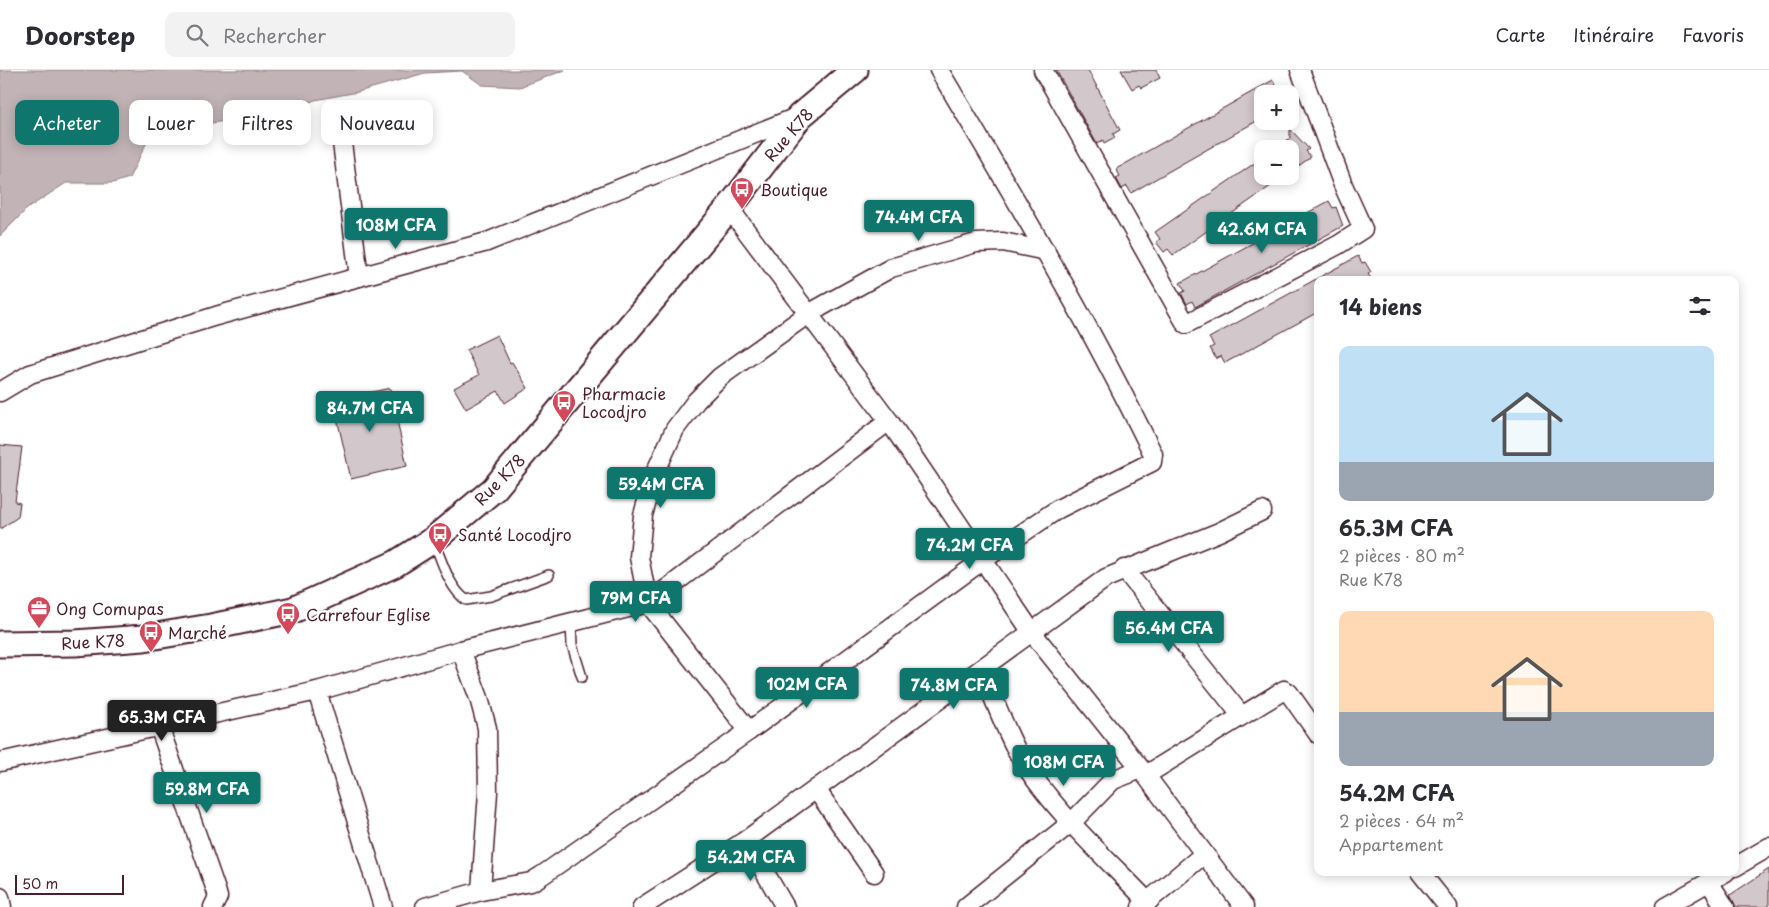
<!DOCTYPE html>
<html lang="fr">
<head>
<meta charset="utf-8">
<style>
  body { margin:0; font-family:"Playpen Sans",sans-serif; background:#f2f2f3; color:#2b2b33; height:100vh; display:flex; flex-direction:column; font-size:19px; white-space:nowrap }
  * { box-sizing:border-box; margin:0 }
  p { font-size:16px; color:#7c7c81 }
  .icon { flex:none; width:28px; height:28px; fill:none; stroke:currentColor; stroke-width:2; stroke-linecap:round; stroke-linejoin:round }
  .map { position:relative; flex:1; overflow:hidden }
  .side { position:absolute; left:1314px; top:206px; width:425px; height:600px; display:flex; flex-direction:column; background:#fff; border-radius:10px; box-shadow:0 2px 12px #0003 }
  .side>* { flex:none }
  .hud { position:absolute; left:15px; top:30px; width:475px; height:45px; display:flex; gap:10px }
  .fabs { position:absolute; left:1254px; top:15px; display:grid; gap:10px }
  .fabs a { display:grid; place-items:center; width:45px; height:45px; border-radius:10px; background:#fff; box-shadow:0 2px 12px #0003; font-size:25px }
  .scale { position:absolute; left:15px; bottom:12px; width:109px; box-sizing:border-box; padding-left:5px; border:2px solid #4a1f2b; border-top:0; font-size:14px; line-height:18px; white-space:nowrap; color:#4a1f2b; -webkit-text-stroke:4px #fff; paint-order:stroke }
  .price { position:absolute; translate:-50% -42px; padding:0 11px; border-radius:5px; background:#0f766e; color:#fff; font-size:16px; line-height:32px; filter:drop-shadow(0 1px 2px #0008) }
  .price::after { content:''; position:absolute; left:50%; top:30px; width:15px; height:11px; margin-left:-8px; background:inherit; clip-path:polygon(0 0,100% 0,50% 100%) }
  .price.active { background:#222; color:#fff }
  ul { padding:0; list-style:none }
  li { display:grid; align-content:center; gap:10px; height:265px; padding:0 25px }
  li span { display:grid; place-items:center; height:155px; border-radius:10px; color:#555 }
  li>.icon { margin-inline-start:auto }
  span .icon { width:90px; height:90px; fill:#fffc; stroke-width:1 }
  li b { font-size:21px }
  h2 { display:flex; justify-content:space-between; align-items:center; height:60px; padding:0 25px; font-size:21px }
  .chip { padding:0 18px; border-radius:10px; background:#fff; box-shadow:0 2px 12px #0003; font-size:18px; line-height:45px }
  .chip.active { background:#0f766e; color:#fff }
  header { display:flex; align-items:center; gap:30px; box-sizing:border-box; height:70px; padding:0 25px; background:#fff; border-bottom:1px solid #e1e1e2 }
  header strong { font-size:24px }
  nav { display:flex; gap:28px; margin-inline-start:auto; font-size:18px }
  .search { width:350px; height:45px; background:#f2f2f3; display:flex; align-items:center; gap:12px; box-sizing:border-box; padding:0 18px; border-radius:10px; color:#7c7c81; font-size:19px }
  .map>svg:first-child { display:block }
  .water { fill:#c1b3b6; stroke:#91787e }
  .building { fill:#d2c7cb; stroke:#4a1f2b }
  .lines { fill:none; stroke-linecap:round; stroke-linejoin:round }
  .lane-casing { stroke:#4a1f2b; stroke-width:12 }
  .street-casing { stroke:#4a1f2b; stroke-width:21 }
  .secondary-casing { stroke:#4a1f2b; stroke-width:29 }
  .lane { stroke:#fff; stroke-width:9 }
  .street { stroke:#fff; stroke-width:18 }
  .secondary { stroke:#fff; stroke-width:25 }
  .labels { text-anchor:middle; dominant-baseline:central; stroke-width:4.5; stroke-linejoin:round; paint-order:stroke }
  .street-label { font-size:16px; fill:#4a1f2b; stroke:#fff }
  .poi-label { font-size:16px; fill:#4a1f2b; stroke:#fff; text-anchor:start }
</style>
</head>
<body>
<header>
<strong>Doorstep</strong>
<div class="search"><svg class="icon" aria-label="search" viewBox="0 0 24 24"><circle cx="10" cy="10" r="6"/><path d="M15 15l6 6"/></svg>Rechercher</div>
<nav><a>Carte</a><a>Itinéraire</a><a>Favoris</a></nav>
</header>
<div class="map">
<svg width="1769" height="837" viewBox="0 0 1769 837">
  <rect width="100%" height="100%" fill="#fff"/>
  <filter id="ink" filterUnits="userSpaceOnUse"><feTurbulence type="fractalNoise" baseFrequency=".02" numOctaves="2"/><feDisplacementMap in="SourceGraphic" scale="10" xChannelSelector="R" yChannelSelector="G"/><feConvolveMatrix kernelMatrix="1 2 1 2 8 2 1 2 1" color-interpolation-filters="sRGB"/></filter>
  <g filter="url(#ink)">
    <!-- water -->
    <polygon class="water" points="0,0 565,0 520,17 482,15 462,1 425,3 358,22 315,30 285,42 192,56 148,70 129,108 113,113 66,113 28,138 0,166"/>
    <!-- building -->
    <g class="building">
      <polygon points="1056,0 1088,0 1120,60 1113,64 1115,68 1104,74 1103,70 1097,74"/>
      <polygon points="1121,0 1156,0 1160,8 1141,18 1139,15 1132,19"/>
      <polygon points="1273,10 1281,24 1262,24 1262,48 1131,123 1127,116 1122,119 1116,108 1120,106 1116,99"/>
      <polygon points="1290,59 1309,79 1306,81 1311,87 1290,102 1290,79 1275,79 1290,68"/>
      <polygon points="1262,88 1262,106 1285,106 1173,185 1168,179 1164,182 1156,172 1160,169 1155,162"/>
      <polygon points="1329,131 1333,138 1336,137 1343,156 1195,237 1192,231 1187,234 1181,223 1185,221 1180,213"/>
      <polygon points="1358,186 1362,193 1365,192 1371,202 1368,204 1372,210 1318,210 1318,242 1225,293 1221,286 1216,289 1210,278 1214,276 1209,268"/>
      <polygon points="497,265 510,293 512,292 528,318 505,333 498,321 466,339 454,318 479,305 466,280"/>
      <polygon points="390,318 407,396 351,409 333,331"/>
      <polygon points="0,375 22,377 15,432 20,433 18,447 0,459"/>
      <polygon points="1769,799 1769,837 1736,837 1730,825"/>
    </g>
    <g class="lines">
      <!-- lane casing -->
      <g class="lane-casing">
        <g id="lane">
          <path d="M433 470C442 490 448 517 466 530L491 526 549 505"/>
          <polyline points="571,553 572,575 582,607"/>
        </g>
      </g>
      <!-- street casing -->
      <g class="street-casing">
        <g id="street">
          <polyline points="1043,0 1186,254 1338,175 1363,159 1343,115 1300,0"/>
          <polyline points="338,41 359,207"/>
          <polyline points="729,138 889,351 1031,561 1141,699 1244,837"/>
          <polyline points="0,322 30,304 216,246 487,172 799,46"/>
          <polyline points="1124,499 1241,645"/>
          <polyline points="461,580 479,628 487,658 488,722 481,821"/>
          <path d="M982 599C993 627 1004 657 1018 683 1048 736 1106 788 1148 832"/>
          <polyline points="317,621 383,837"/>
          <polyline points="159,656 216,820 218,827 213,837"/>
          <polyline points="749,661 648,533 639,487 643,445 655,403 675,359 696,331 720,307 808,244 891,198 976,173 1003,172 1046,181"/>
          <polyline points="0,692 317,621 461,580 648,533 889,351"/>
          <polyline points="1146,705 1284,620 1289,623 1318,664"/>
          <polyline points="816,719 874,803"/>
          <polyline points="746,770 785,837"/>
          <polyline points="1735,797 1769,777"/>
          <polyline points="1420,802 1448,837"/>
          <polyline points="1709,812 1725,837"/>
          <polyline points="0,827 2,837"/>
          <path d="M425 837 481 821 531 812 541 806 749 661 983 490 1058 439 1152 392 1153 384C1089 252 1014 126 939 0"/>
          <polyline points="642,837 746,770 1106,508 1219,462 1262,441"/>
          <polyline points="966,837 1072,752 1113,710 1141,699"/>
          <polyline points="1141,837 1204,784"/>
          <polyline points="1665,837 1726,802"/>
        </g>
      </g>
      <!-- secondary casing -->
      <g class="secondary-casing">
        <polyline id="secondary" points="0,574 75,573 144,568 211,557 293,540 395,494 433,470 494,419 729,138 800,46 855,0"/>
      </g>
      <!-- lane -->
      <use href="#lane" class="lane"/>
      <!-- street -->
      <use href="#street" class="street"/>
      <!-- secondary -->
      <use href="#secondary" class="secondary"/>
    </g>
  </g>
  <!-- icons -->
  <defs>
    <g id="bus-pin" transform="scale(1.25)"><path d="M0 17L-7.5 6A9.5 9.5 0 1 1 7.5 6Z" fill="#d1495b" stroke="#fff"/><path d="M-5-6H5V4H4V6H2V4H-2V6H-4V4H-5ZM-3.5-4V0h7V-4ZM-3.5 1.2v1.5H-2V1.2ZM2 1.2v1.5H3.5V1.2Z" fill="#fff"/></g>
    <g id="office-pin" transform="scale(1.25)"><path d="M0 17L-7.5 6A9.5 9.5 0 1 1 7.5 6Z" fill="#d1495b" stroke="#fff"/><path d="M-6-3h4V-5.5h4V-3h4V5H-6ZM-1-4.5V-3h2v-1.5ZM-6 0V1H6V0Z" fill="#fff"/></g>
  </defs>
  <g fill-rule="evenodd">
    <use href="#bus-pin" x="742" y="119"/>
    <use href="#bus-pin" x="564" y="332"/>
    <use href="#bus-pin" x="440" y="464"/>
    <use href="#office-pin" x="39" y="538"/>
    <use href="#bus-pin" x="288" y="544"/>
    <use href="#bus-pin" x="151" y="562"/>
  </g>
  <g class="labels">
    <!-- street labels -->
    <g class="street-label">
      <text transform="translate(788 64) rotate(-49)">Rue K78</text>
      <text transform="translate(499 409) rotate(-46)">Rue K78</text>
      <text transform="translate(93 571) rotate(-3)">Rue K78</text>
    </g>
    <!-- poi labels -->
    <g class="poi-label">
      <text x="760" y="119">Boutique</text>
      <text x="582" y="323">Pharmacie<tspan x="582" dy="18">Locodjro</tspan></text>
      <text x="458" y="464">Santé Locodjro</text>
      <text x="56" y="538">Ong Comupas</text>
      <text x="306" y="544">Carrefour Eglise</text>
      <text x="168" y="562">Marché</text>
    </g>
  </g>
</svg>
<div class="fabs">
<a>+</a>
<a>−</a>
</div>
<div class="scale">50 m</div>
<b class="price" style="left:919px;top:172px">74.4M CFA</b>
<b class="price" style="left:396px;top:180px">108M CFA</b>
<b class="price" style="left:1262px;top:184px">42.6M CFA</b>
<b class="price" style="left:370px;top:363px">84.7M CFA</b>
<b class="price" style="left:661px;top:439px">59.4M CFA</b>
<b class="price" style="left:970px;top:500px">74.2M CFA</b>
<b class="price" style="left:636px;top:553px">79M CFA</b>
<b class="price" style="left:1169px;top:583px">56.4M CFA</b>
<b class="price" style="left:807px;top:639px">102M CFA</b>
<b class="price" style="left:954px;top:640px">74.8M CFA</b>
<b class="price active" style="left:162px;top:672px">65.3M CFA</b>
<b class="price" style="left:1064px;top:717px">108M CFA</b>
<b class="price" style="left:207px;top:744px">59.8M CFA</b>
<b class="price" style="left:751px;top:812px">54.2M CFA</b>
<div class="hud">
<a class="chip active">Acheter</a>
<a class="chip">Louer</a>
<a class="chip">Filtres</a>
<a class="chip">Nouveau</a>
</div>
<section class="side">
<h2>14 biens<svg class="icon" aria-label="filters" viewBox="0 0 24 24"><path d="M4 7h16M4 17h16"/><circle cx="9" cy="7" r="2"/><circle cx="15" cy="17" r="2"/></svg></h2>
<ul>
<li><span style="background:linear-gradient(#bfe0f5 75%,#9aa5b1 0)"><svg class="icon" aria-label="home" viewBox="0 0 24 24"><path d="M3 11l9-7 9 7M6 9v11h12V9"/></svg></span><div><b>65.3M CFA</b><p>2 pièces · 80 m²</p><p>Rue K78</p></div></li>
<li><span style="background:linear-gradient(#ffd9b3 65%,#9aa5b1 0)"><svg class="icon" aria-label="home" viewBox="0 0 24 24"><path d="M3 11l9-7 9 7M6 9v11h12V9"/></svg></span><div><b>54.2M CFA</b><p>2 pièces · 64 m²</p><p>Appartement</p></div></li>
</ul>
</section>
</div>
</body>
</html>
